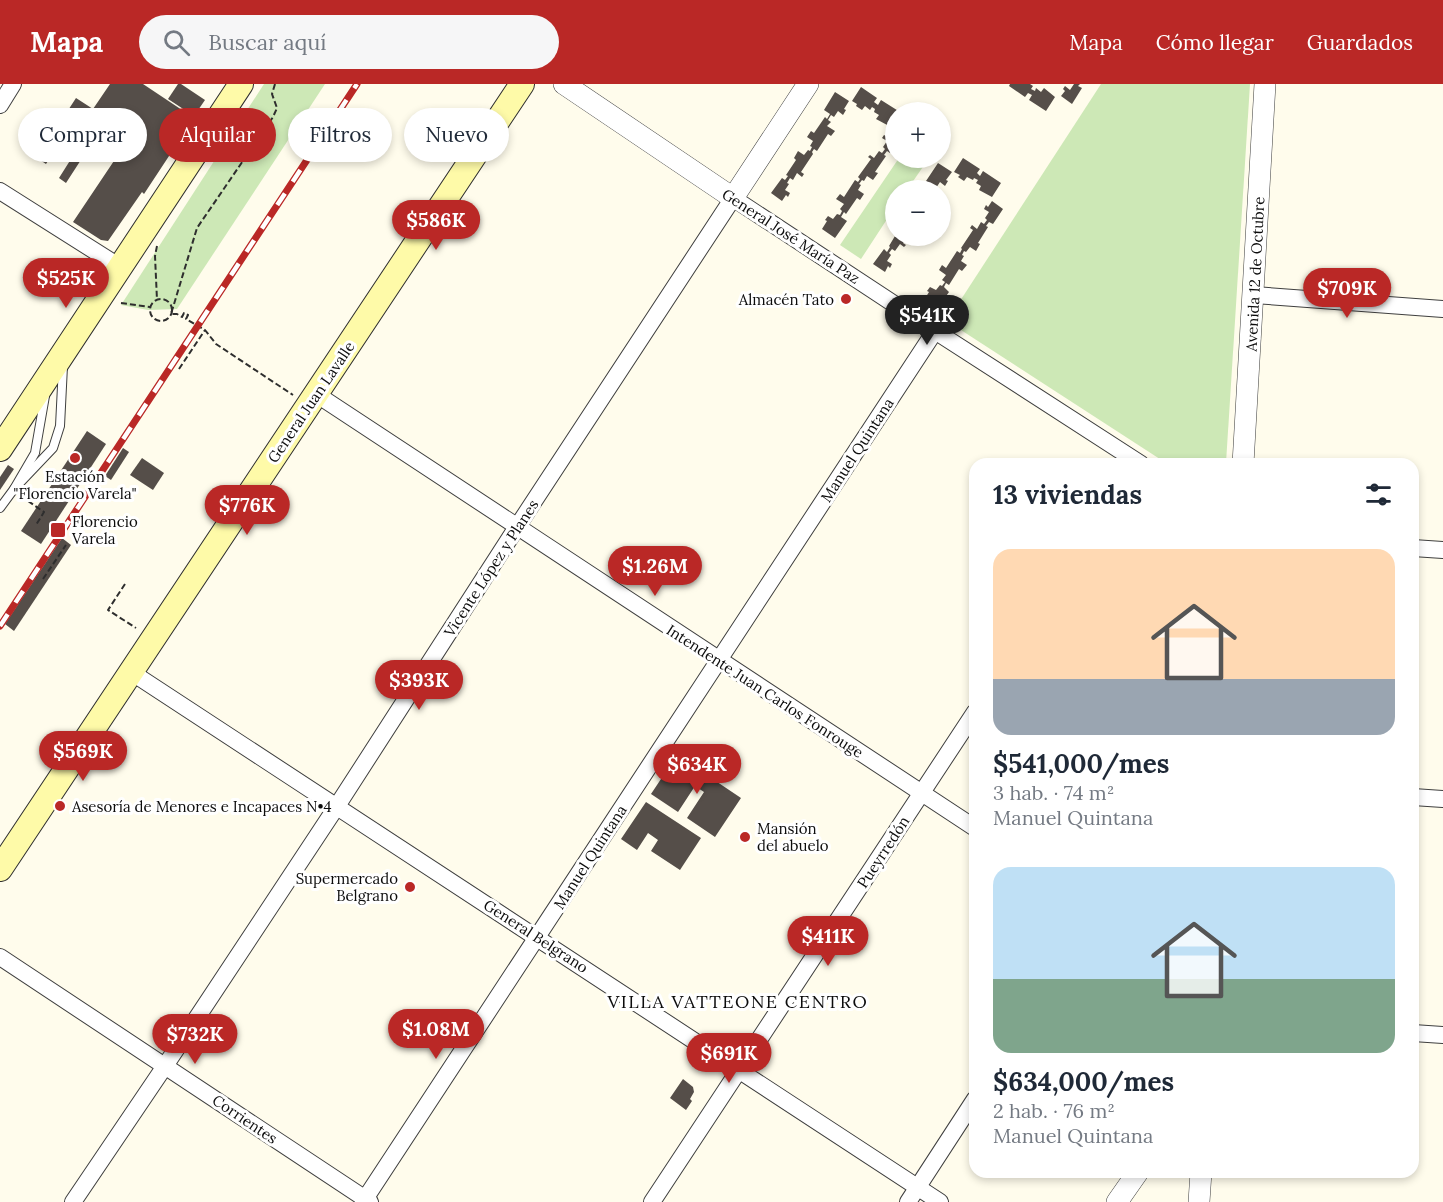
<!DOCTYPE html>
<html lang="es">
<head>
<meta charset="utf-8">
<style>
  body { margin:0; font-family:Lora,serif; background:#f6f6f7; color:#1f2937; height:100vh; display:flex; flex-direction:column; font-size:22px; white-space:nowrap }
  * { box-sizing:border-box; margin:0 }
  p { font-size:20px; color:#747a83 }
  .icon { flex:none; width:33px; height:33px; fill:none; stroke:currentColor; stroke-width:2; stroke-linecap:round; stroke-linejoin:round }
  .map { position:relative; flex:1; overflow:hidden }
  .side { position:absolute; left:969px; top:374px; width:450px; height:720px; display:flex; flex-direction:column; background:#fff; border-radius:18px; box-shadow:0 3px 9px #0003 }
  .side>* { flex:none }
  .top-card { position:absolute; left:18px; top:24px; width:570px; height:54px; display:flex; gap:12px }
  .controls { position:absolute; left:885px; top:18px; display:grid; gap:12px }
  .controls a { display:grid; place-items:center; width:66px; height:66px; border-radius:50%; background:#fff; box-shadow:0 3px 9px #0003; font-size:30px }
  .price { position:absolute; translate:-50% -51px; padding:0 14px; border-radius:21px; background:#ba2826; color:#fff; font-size:20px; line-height:39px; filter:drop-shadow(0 2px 3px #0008) }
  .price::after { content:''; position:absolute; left:50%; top:36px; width:18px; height:14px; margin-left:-9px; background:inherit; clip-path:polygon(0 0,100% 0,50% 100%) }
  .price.current { background:#222; color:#fff }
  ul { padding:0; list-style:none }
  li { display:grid; align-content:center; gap:12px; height:318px; padding:0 24px }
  li span { display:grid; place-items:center; height:186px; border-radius:18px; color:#555 }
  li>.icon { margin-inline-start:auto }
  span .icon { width:108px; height:108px; fill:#fffc; stroke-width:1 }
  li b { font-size:26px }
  h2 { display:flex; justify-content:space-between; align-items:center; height:72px; padding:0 24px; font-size:26px }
  .tag { padding:0 21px; border-radius:27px; background:#fff; box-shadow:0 3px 9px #0003; font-size:21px; line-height:54px }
  .tag.current { background:#ba2826; color:#fff }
  header { display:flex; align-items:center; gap:36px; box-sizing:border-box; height:84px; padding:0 30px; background:#ba2826; color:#fff }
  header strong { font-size:28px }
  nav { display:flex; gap:33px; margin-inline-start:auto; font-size:21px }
  .search { width:420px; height:54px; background:#f6f6f7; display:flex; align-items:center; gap:15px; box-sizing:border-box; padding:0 21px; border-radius:33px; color:#747a83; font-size:22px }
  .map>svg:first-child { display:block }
  .green { fill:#cde8b6 }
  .building { fill:#554e49 }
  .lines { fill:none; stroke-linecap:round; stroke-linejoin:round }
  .service-casing { stroke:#3f3f3f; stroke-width:10 }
  .minor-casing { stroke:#3f3f3f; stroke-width:18 }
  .tertiary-casing { stroke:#3f3f3f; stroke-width:22 }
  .secondary-casing { stroke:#2e2e2e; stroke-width:26 }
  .path { stroke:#2e2e2e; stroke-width:2; stroke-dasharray:6 3; stroke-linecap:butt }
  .service { stroke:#fff; stroke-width:8 }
  .minor { stroke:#fff; stroke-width:16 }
  .tertiary { stroke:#fff; stroke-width:21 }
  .secondary { stroke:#fefaa8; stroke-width:24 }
  .rail-casing { stroke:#ba2826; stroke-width:7 }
  .rail { stroke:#fff; stroke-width:4.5; stroke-dasharray:14; stroke-linecap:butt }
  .poi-dot { fill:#ba2826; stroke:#fff; stroke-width:2 }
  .labels { text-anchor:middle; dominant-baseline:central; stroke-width:6; stroke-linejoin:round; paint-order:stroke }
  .street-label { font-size:15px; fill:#0c0c0c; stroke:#fff }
  .poi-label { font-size:15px; fill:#0c0c0c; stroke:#fff; text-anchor:start }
  .quarter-label { font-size:18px; letter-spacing:1.5px; fill:#0c0c0c; stroke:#fff }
</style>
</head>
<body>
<header>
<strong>Mapa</strong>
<div class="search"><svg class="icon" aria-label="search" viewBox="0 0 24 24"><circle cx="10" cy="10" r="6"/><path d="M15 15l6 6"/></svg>Buscar aquí</div>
<nav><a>Mapa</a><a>Cómo llegar</a><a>Guardados</a></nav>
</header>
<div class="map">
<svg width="1443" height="1118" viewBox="0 0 1443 1118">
  <rect width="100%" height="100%" fill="#fffcec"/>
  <!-- green -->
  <g class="green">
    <polygon points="264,0 325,0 177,225 148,226 121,221"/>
    <polygon points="1101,0 1250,0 1226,379 1166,379 947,237"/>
    <polygon points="899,74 929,74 907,106 896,106 895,123 861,175 840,161"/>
  </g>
  <!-- building -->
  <g class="building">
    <polygon points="110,0 143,0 194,34 144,110 142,108 108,157 101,156 73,138 132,50 108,34 66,99 59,94 95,37 80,27 46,80 37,74 76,14 93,25"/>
    <polygon points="178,0 181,0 205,16 194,32 168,15"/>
    <polygon points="1010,0 1030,0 1033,2 1031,5 1035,7 1036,4 1041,8 1044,4 1055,13 1046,27 1029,16 1032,11 1028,9 1025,13 1009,2"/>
    <polygon points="1074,0 1080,0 1078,2 1082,4 1072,20 1061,12 1065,7 1063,5 1065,2 1070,6"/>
    <polygon points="861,3 877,14 874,18 878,21 881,16 900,28 896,28 896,33 889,42 876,35 879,31 874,28 875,25 872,23 870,26 865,22 862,26 856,22 857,20 852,17"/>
    <polygon points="835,8 849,17 844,25 846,26 843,31 838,27 834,33 831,31 828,36 831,38 827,42 835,47 831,52 828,50 817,67 814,65 812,68 813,70 801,88 804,90 802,93 797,89 793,96 790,94 787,99 789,100 785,106 790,109 788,113 786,111 782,117 771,109 782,94 785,96 788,92 786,91 796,76 794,74 798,67 804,71 808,66 810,67 812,63 810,62 813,57 807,53 811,47 814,49 825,33 827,35 830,30 824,26"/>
    <polygon points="890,46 896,50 896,62 890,69 887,67 884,71 886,72 875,88 878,89 873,96 867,92 864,97 862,96 859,100 861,101 858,106 864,110 860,116 857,114 846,130 844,128 841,133 847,137 835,154 822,145 827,137 825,136 828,132 833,135 837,130 840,131 842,127 840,125 844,120 836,115 840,110 844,113 855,96 858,98 860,95 858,93 871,75 868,73 870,71 874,74 879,67 882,69 885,65 883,63 887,57 882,54 884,51 886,52"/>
    <polygon points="963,74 980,85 977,89 980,92 983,87 1001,99 992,113 979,106 981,102 976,99 978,96 974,94 973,96 967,93 964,97 958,93 960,91 954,88"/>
    <polygon points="938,79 952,88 946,96 948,97 945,102 940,98 936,104 934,102 931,106 929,106 932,101 926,97"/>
    <polygon points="992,117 1003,125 993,140 989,138 986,142 988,143 978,159 980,160 976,167 970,163 966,168 964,167 962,171 964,172 961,177 967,181 962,187 959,185 949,201 946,199 944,203 949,208 937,225 924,216 929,208 927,207 930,203 936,206 940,201 942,202 945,198 942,196 946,191 939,186 942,181 946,184 957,167 960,169 962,165 961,164 973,146 970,144 972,141 977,145 981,138 984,140 987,136 985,134 989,128 984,125 986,121 988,123"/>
    <polygon points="895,152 908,152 903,159 906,161 904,163 900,160 895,167 892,165 889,169 891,171 887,177 892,180 890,184 888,182 885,188 873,180 884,165 887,168 890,163 889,162"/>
    <polygon points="87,347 106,360 41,460 21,447"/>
    <polygon points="123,364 129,368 111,396 105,392"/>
    <polygon points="142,374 164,389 153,406 130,391"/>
    <polygon points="8,381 14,385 0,406 0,393"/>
    <polygon points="62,454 71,461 14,547 5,540"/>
    <polygon points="677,671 741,714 715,753 687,734 704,708 695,702 678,728 651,710"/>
    <polygon points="646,718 701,754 680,786 651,767 658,756 648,749 637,766 621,755"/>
    <polygon points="683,995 693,1003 694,1008 690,1015 692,1017 686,1026 670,1014"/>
  </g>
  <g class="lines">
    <!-- service casing -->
    <g class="service-casing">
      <g id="service">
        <polyline points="14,405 53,364 60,342 63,282"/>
        <polyline points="0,424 14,405 35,369 45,312"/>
      </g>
    </g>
    <!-- minor casing -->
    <g class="minor-casing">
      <g id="minor">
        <polyline points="0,21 13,0"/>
        <polyline points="0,107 120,183"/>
        <polyline points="1254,211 1443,225"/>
        <polyline points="316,310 975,744"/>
        <polyline points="1413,464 1443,466"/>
        <polyline points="131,588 940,1118"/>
        <polyline points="1413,713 1443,715"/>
        <polyline points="0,873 370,1118"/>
        <polyline points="1413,949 1443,951"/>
        <polyline points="73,1118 165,982 337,722 517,443 733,114 935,247 1141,380"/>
        <polyline points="363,1118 935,247"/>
        <polyline points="652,1118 975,628"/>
        <polyline points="908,1118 975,1015"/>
      </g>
    </g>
    <!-- tertiary casing -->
    <g class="tertiary-casing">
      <g id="tertiary">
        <polyline points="564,0 733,114 808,0"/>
        <polyline points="1243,380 1265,0"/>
        <polyline points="1117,1118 1138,1088"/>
        <polyline points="1199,1118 1201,1088"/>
      </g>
    </g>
    <!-- secondary casing -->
    <g class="secondary-casing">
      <g id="secondary">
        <polyline points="0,365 241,0"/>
        <polyline points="0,785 522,0"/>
      </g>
    </g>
    <!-- path -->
    <g class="path">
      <polyline points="275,0 272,10 277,24 273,33 197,144 171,230 177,230 182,233 184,229 188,231 186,235 205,246 216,260 293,311"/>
      <polyline points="157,162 155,172 157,216"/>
      <circle cx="161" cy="226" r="11"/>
      <polyline points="121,219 150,223"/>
      <polyline points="179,285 205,246"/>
      <polyline points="28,417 44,428 36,441"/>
      <polyline points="43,495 66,461"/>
      <polyline points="125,500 108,526 136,544"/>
    </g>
    <!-- service -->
    <use href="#service" class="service"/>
    <!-- minor -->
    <use href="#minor" class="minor"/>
    <!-- tertiary -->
    <use href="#tertiary" class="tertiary"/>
    <!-- secondary -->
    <use href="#secondary" class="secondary"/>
    <!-- rail casing -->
    <g class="rail-casing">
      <polyline id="rail" points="0,542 357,0"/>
    </g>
    <!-- rail -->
    <use href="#rail" class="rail"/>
  </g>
  <!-- markers -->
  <g class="poi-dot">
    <circle cx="846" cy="215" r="6"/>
    <circle cx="75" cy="374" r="6"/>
    <rect x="50" y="438" width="16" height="16" rx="3"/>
    <circle cx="60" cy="722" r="6"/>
    <circle cx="745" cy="753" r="6"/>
    <circle cx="410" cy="803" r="6"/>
  </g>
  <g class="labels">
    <!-- street labels -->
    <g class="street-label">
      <text transform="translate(791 152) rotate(33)">General José María Paz</text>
      <text transform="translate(1255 190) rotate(-87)">Avenida 12 de Octubre</text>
      <text transform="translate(311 318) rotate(-56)">General Juan Lavalle</text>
      <text transform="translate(857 366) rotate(-57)">Manuel Quintana</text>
      <text transform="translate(491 484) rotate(-57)">Vicente López y Planes</text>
      <text transform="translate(765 607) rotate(33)">Intendente Juan Carlos Fonrouge</text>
      <text transform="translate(883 768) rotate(-57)">Pueyrredón</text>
      <text transform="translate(590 773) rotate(-57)">Manuel Quintana</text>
      <text transform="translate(536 852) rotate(33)">General Belgrano</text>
      <text transform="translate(245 1035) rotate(34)">Corrientes</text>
    </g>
    <!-- poi labels -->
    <g class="poi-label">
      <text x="834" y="215" text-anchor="end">Almacén Tato</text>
      <text x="75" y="392" text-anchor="middle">Estación<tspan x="75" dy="17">"Florencio Varela"</tspan></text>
      <text x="72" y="437">Florencio<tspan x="72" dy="17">Varela</tspan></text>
      <text x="72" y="722">Asesoría de Menores e Incapaces N•4</text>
      <text x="757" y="744">Mansión<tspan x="757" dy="17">del abuelo</tspan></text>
      <text x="398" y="794" text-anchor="end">Supermercado<tspan x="398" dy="17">Belgrano</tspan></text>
    </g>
    <!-- quarter labels -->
    <g class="quarter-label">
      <text x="738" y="917">VILLA VATTEONE CENTRO</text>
    </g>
  </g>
</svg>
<div class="controls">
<a>+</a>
<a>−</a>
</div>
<b class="price" style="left:436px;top:167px">$586K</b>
<b class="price" style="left:66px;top:225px">$525K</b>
<b class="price" style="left:1347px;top:235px">$709K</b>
<b class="price current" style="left:927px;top:262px">$541K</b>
<b class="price" style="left:247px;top:452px">$776K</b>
<b class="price" style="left:655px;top:513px">$1.26M</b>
<b class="price" style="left:419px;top:627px">$393K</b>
<b class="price" style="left:83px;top:698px">$569K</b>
<b class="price" style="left:697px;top:711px">$634K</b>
<b class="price" style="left:828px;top:883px">$411K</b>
<b class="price" style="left:436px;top:976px">$1.08M</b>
<b class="price" style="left:195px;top:981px">$732K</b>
<b class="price" style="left:729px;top:1000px">$691K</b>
<div class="top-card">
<a class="tag">Comprar</a>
<a class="tag current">Alquilar</a>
<a class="tag">Filtros</a>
<a class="tag">Nuevo</a>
</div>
<section class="side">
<h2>13 viviendas<svg class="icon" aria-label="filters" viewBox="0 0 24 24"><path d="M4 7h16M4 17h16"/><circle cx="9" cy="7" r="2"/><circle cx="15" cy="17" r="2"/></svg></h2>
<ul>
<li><span style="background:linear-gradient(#ffd9b3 70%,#9aa5b1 0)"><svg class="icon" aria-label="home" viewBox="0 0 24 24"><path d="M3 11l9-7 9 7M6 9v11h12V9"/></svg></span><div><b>$541,000/mes</b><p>3 hab. · 74 m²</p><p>Manuel Quintana</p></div></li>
<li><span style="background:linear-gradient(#bfe0f5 60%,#7fa58c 0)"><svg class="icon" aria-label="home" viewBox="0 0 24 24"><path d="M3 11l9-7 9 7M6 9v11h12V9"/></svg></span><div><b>$634,000/mes</b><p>2 hab. · 76 m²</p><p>Manuel Quintana</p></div></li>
</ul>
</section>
</div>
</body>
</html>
